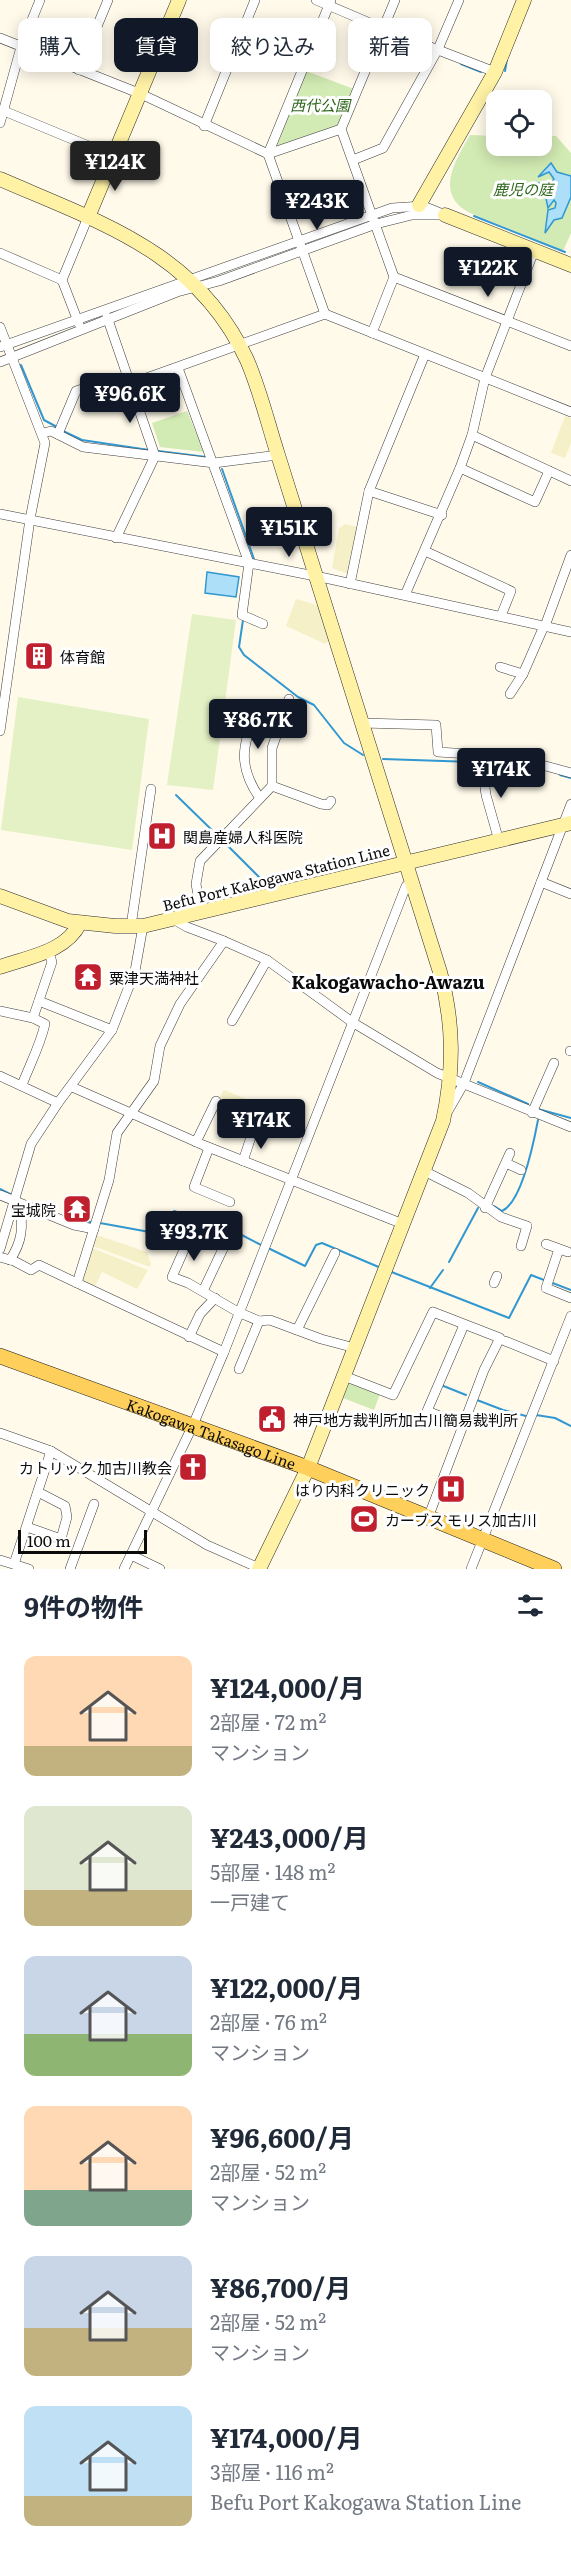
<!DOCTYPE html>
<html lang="ja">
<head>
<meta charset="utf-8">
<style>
  body { margin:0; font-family:Literata,"Noto Sans JP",serif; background:#f6f6f7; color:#1f2937; height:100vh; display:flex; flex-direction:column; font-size:22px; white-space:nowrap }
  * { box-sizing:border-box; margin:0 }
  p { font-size:20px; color:#747a83 }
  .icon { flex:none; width:33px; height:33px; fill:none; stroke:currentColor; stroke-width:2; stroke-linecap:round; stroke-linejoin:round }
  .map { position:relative; height:1569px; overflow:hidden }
  .drawer { display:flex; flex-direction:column; background:#fff; flex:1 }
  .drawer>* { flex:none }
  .hud { position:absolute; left:18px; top:18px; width:536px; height:54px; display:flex; gap:12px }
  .tools { position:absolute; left:486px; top:90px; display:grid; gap:12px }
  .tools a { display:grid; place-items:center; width:66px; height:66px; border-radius:12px; background:#fff; box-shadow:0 3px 15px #0003; font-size:30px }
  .scale { position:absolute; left:18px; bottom:15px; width:129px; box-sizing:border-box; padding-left:6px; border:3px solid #0b0b0b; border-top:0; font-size:16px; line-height:21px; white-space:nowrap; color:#0b0b0b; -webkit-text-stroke:4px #fff; paint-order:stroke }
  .price { position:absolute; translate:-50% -51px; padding:0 14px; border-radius:6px; background:#111827; color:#fff; font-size:20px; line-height:39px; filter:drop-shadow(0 2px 3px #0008) }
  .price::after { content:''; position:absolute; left:50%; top:36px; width:18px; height:14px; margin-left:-9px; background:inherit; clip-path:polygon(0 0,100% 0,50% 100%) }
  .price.active { background:#222; color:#fff }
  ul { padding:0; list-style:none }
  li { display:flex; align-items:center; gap:18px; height:150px; padding:0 24px }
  li span { display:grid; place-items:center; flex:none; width:168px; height:120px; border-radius:12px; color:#555 }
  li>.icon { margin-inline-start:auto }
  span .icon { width:72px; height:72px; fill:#fffc; stroke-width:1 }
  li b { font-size:26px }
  h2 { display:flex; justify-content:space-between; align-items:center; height:72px; padding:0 24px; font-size:26px }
  .tag { padding:0 21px; border-radius:12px; background:#fff; box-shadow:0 3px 15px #0003; font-size:21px; line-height:54px }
  .tag.active { background:#111827; color:#fff }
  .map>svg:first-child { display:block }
  .farmland { fill:#f6f0c9 }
  .green { fill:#d2eab3 }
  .pitch { fill:#e3f1c5 }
  .water { fill:#addff8; stroke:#3198d2; stroke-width:1.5 }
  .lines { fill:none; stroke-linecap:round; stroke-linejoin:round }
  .stream { stroke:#3198d2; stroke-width:2 }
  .street-casing { stroke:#3e3e3e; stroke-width:10 }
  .secondary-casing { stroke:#2d2d2d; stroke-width:15 }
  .primary-casing { stroke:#1c1c1c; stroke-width:16 }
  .street { stroke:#fff; stroke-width:9 }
  .secondary { stroke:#fff2a5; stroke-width:14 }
  .primary { stroke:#fed05b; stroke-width:15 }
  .labels { text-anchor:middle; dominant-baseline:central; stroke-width:6; stroke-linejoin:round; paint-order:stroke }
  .park-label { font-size:15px; font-style:italic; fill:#2d651a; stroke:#fff }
  .poi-label { font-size:15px; fill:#0b0b0b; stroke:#fff; text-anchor:start }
  .street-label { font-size:15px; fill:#0b0b0b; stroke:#fff }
  .quarter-label { font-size:18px; font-weight:bold; fill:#0b0b0b; stroke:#fff }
</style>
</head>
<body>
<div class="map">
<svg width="571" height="1569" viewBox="0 0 571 1569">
  <rect width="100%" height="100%" fill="#fffaea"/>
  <!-- farmland -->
  <g class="farmland">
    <polygon points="565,416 571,418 571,443 565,458 551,453"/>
    <polygon points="345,524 357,527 348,574 332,568 339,528"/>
    <polygon points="296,599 317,605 329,641 325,644 286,626"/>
    <polygon points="224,1090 287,1115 277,1129 275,1138 214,1113 220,1102 218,1100"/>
    <polygon points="94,1234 147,1252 151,1264 150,1267 93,1246"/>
    <polygon points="92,1248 148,1270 137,1289 102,1272 94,1288 79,1280"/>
  </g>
  <!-- green -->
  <g class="green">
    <polygon points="306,71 354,89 339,125 277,146"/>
    <path d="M470 135 496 136V146H542V136H556L571 153V233L563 251 470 213C433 194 456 160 470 135Z"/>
    <polygon points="187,411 204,452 160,447 152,423"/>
    <polygon points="350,1382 380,1394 374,1410 343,1398"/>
  </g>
  <!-- pitch -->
  <g class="pitch">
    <polygon points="192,614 236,620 213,790 167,785"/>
    <polygon points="18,697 149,719 132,850 1,830"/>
  </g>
  <!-- water -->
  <g class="water">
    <polygon points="551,163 557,172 571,176 571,197 562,218 554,220 545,233 548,210 555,208 556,203 554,200 548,208 545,194 539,183 548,185 554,179 549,172 538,177"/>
    <polygon points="207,572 239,577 236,597 205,593"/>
  </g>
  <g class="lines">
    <!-- stream -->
    <g class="stream">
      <polyline points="461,64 481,72"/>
      <polyline points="505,71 507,59"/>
      <polyline points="474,216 565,252"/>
      <polyline points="21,365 44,420 57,427"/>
      <polyline points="63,431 82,440 149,450"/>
      <polyline points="158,451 206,457"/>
      <polyline points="222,469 254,559"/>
      <polyline points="243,620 239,647 244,655 298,697 314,705 344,743 363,755"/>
      <polyline points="383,759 473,762"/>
      <polyline points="484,761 528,770 546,770"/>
      <polyline points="560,775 571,778"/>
      <polyline points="176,795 219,837"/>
      <polyline points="223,841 265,883"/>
      <polyline points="478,1082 528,1104"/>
      <polyline points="538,1109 571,1118"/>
      <polyline points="0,1189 12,1195"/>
      <path d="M494 1206 502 1211C522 1202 534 1141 538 1120"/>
      <polyline points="70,1219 91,1222"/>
      <polyline points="100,1223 155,1233 159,1232 174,1211 232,1230 263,1246"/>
      <polyline points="268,1248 305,1266 316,1245 322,1243 381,1268"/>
      <polyline points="449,1262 478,1208"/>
      <polyline points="389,1271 509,1318 531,1275 544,1280"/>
      <polyline points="550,1282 571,1290"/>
      <polyline points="430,1288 443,1270"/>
      <polyline points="441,1385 466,1395"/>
      <polyline points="477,1400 503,1410 526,1416"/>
      <polyline points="536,1415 555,1418 571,1426"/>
    </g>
    <!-- street casing -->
    <g class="street-casing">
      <g id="street">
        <polyline points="316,0 384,29 495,72"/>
        <polyline points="0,38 141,94 268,154 341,129"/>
        <polyline points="79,70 108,0"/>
        <polyline points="4,111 113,156"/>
        <polyline points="0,123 21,47 40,0"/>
        <polyline points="204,126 255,0"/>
        <polyline points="353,160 383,148 438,49 459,0"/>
        <polyline points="0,253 62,280"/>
        <polyline points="394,277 571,346"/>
        <polyline points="325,314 268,154 331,0"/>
        <polyline points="107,317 155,456 116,538"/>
        <polyline points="79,324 62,280 88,217"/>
        <polyline points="0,327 45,443 30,519 0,731"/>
        <polyline points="372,333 394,277 341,129 395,0"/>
        <polyline points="0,347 392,208 423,206 445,215"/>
        <polyline points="0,362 177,292 219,281 376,224 412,215 445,215"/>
        <polyline points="178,368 249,563 242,615 263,624"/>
        <polyline points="43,433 51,431 83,447 214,463 278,455"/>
        <polyline points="58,434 76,391 82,389 99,395 325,314 571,412"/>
        <polyline points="472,435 571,481"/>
        <polyline points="460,468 535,502 549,471"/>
        <polyline points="369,491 442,515"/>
        <polyline points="0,514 325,578 571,632"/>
        <polyline points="425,551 511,591 501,616"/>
        <polyline points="350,584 369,491 425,354"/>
        <polyline points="405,595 460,468 472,435 485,378 534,251"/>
        <polyline points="545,626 571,555"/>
        <polyline points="500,667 523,674"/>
        <polyline points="510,694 523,674 544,626"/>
        <polyline points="362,723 436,725 438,752 470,754 482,765 486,795 499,841"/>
        <polyline points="476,758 482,755 531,762 571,773"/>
        <polyline points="272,786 272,748 289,699"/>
        <path d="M259 797C235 762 244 739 261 704"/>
        <polyline points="541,882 571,894"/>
        <polyline points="201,911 196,884 200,861 272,786 321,804 328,805 331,801"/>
        <polyline points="173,919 187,927 224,941 180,1004 160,1046 154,1081 117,1133 109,1180 77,1283 224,1352"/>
        <polyline points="131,926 151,789"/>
        <polyline points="224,941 267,960 352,1022 437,1073 571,1127"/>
        <polyline points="39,1001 112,1030"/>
        <path d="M0 1011 33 1018 45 1024C40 1046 30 1064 22 1085"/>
        <polyline points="33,1018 52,962 48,950"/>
        <polyline points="232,1021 267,960"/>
        <polyline points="570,1051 571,1051"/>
        <polyline points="0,1076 58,1103"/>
        <polyline points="72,1087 203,1145 403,1224"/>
        <polyline points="448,1111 464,1083 571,804"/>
        <polyline points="532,1113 554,1063"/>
        <polyline points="196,1142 216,1101"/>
        <polyline points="209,1148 194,1187 230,1202"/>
        <polyline points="243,1161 253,1131"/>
        <polyline points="506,1163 521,1170"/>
        <polyline points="424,1171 468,1193 501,1217 527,1226 521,1246"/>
        <polyline points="0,1195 74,1225 94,1229"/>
        <polyline points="485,1208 510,1153"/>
        <polyline points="190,1236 172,1277 188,1283 238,1312 259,1321 270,1320 321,1339 355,1348"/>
        <polyline points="546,1244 568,1252"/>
        <polyline points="0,1249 31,1144 58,1103 112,1030 135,971 143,926"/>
        <polyline points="559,1249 546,1288 571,1298"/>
        <polyline points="0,1257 14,1261 31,1270 39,1265 77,1283"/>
        <path d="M10 1260C22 1242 24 1226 19 1205"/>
        <polyline points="494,1283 497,1276"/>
        <polyline points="203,1291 229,1236"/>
        <polyline points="297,1330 335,1253"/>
        <polyline points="189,1337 200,1314 215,1298"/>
        <polyline points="505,1341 554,1361"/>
        <polyline points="239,1369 259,1321"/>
        <polyline points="344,1376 393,1395 433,1312 500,1338 484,1370 428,1518"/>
        <polyline points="462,1425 427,1411 464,1325"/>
        <polyline points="0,1433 51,1451 207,1545 259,1568"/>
        <polyline points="27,1527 61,1539 67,1517 65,1506 38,1492"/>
        <polyline points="131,1555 160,1569"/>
        <polyline points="0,1560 29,1569"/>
        <polyline points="14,1564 51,1451"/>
        <polyline points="70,1569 94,1504"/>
        <polyline points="124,1569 193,1425 224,1352 406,886 412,884"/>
        <polyline points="471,1569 571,1316"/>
      </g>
    </g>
    <!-- secondary casing -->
    <g class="secondary-casing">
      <g id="secondary">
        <path d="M0 179C101 223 197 252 247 360 260 390 268 424 278 455L440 972C454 1023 454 1070 443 1121L308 1468 259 1569"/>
        <polyline points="419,205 495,72 524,0"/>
        <polyline points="445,215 571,265"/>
        <polyline points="88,217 179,0"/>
        <polyline points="0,896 68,921 115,926 143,926 571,823"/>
        <path d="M0 967C28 957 66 952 80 923"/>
      </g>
    </g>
    <!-- primary casing -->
    <g class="primary-casing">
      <g id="primary">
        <path id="s1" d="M0 1356 308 1468 554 1569"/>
      </g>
    </g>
    <!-- street -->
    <use href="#street" class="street"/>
    <!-- secondary -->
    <use href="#secondary" class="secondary"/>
    <!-- primary -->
    <use href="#primary" class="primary"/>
  </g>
  <!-- icons -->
  <defs>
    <g id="building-square" transform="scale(1.5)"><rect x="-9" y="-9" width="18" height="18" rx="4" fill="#c01f2d" stroke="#fff"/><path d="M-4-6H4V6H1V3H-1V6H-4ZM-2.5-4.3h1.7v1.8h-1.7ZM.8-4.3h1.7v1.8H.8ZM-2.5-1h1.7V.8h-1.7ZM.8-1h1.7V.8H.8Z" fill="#fff"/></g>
    <g id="hospital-square" transform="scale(1.5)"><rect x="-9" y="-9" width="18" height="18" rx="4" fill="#c01f2d" stroke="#fff"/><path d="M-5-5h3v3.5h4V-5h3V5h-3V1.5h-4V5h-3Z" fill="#fff"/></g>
    <g id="temple-square" transform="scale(1.5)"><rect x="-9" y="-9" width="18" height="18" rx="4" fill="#c01f2d" stroke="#fff"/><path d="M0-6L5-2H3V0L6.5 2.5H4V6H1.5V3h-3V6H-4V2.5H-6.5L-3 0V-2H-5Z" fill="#fff"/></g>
    <g id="civic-square" transform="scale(1.5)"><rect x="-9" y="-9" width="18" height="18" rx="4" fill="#c01f2d" stroke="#fff"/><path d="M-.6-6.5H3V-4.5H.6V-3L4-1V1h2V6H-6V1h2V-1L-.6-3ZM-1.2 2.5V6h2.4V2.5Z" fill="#fff"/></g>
    <g id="church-square" transform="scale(1.5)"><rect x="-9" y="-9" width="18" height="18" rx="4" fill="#c01f2d" stroke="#fff"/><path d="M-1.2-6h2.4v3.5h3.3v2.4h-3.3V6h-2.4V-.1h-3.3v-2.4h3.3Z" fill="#fff"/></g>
    <g id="stadium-square" transform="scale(1.5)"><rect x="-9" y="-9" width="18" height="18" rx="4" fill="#c01f2d" stroke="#fff"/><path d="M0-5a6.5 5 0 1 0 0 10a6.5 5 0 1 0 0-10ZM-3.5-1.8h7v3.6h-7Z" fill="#fff"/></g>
  </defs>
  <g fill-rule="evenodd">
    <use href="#building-square" x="39" y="656"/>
    <use href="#hospital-square" x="162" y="836"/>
    <use href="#temple-square" x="88" y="977"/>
    <use href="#temple-square" x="77" y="1209"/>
    <use href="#civic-square" x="272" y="1419"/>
    <use href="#church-square" x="193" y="1467"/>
    <use href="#hospital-square" x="451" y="1489"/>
    <use href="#stadium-square" x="364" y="1519"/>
  </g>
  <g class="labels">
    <!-- park labels -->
    <g class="park-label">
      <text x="320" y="104">西代公園</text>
      <text x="523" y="188">鹿児の庭</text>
    </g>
    <!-- poi labels -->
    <g class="poi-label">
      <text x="60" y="656">体育館</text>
      <text x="183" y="836">関島産婦人科医院</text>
      <text x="109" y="977">粟津天満神社</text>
      <text x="56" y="1209" text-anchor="end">宝城院</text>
      <text x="293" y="1419">神戸地方裁判所加古川簡易裁判所</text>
      <text x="172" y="1467" text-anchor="end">カトリック 加古川教会</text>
      <text x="430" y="1489" text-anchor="end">はり内科クリニック</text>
      <text x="385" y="1519">カーブス モリス加古川</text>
    </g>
    <!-- street labels -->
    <g class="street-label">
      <text transform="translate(276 877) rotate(-14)">Befu Port Kakogawa Station Line</text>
      <text stroke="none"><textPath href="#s1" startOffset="225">Kakogawa Takasago Line</textPath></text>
    </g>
    <!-- quarter labels -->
    <g class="quarter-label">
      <text x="388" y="981">Kakogawacho-Awazu</text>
    </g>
  </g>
</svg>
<div class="tools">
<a><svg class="icon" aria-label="locate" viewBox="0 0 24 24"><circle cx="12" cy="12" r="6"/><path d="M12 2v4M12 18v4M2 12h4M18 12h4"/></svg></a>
</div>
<div class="scale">100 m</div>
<b class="price active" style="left:115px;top:192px">¥124K</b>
<b class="price" style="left:317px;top:231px">¥243K</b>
<b class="price" style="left:488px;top:298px">¥122K</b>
<b class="price" style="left:130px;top:424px">¥96.6K</b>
<b class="price" style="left:289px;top:558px">¥151K</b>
<b class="price" style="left:258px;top:750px">¥86.7K</b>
<b class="price" style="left:501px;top:799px">¥174K</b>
<b class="price" style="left:261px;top:1150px">¥174K</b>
<b class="price" style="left:194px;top:1262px">¥93.7K</b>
<div class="hud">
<a class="tag">購入</a>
<a class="tag active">賃貸</a>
<a class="tag">絞り込み</a>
<a class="tag">新着</a>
</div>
</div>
<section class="drawer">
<h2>9件の物件<svg class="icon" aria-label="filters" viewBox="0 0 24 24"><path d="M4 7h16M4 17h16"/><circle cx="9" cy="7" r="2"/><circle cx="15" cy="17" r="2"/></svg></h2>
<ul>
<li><span style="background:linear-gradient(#ffd9b3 75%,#c2b280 0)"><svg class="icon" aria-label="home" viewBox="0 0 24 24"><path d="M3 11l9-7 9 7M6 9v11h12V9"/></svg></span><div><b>¥124,000/月</b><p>2部屋 · 72 m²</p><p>マンション</p></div></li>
<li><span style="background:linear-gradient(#dfe7d0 70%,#c2b280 0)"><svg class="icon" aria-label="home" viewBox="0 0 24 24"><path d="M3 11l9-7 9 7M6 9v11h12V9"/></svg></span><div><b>¥243,000/月</b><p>5部屋 · 148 m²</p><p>一戸建て</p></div></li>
<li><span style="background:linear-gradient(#c9d6e8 65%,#8fb573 0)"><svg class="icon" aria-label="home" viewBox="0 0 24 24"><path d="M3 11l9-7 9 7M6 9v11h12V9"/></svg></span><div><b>¥122,000/月</b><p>2部屋 · 76 m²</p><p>マンション</p></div></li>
<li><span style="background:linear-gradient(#ffd9b3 70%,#7fa58c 0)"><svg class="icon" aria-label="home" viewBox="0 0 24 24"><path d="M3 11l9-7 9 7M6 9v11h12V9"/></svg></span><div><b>¥96,600/月</b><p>2部屋 · 52 m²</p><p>マンション</p></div></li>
<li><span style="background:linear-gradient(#c9d6e8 60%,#c2b280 0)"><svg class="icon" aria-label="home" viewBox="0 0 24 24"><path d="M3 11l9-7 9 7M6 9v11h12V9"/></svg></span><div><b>¥86,700/月</b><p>2部屋 · 52 m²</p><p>マンション</p></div></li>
<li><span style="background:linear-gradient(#bfe0f5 75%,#c2b280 0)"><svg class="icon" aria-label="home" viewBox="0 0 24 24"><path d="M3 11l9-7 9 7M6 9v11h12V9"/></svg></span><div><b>¥174,000/月</b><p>3部屋 · 116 m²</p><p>Befu Port Kakogawa Station Line</p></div></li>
</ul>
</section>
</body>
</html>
